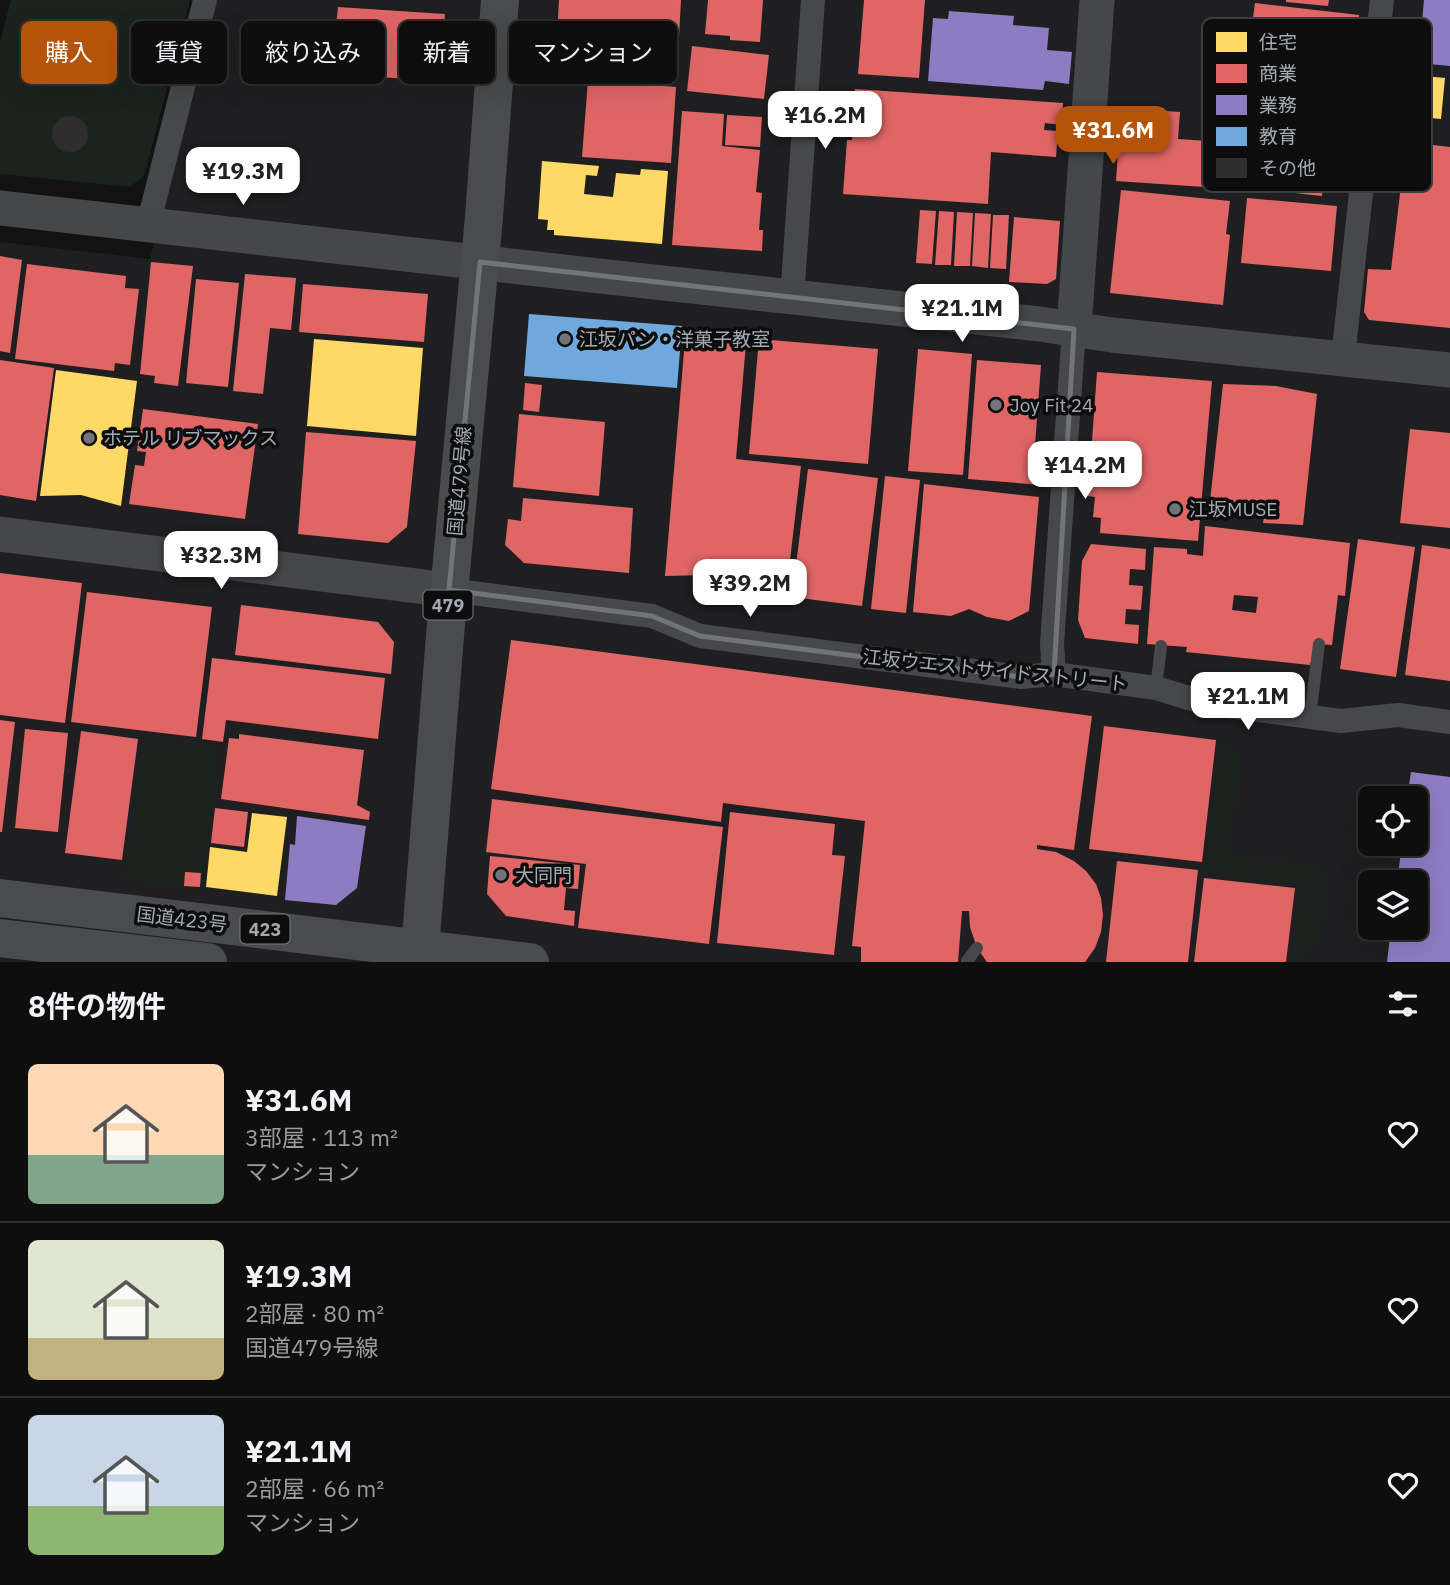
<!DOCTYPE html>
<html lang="ja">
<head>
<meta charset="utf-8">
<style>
  body { margin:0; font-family:"IBM Plex Sans","Noto Sans JP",sans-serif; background:#1c1c1c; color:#f1f3f6; height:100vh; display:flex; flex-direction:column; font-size:26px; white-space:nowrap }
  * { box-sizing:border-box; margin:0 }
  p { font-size:23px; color:#9b9c9e }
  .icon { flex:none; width:38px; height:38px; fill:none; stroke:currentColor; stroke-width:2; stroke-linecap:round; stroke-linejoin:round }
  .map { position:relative; height:962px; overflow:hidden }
  .drawer { display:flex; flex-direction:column; background:#0e0e0e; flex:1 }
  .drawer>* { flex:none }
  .hud { position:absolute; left:21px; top:21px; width:700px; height:63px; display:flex; gap:14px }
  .controls { position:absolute; left:1358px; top:786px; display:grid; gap:14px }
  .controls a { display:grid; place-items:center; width:70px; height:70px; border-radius:10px; background:#0e0e0e; box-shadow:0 7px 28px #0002,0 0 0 2px #2e2e2e; font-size:35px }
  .price { position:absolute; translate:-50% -60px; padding:0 16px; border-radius:14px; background:#fff; color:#222; font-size:23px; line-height:46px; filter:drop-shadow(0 2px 4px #0008) }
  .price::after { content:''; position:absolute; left:50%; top:42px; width:21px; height:16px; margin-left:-10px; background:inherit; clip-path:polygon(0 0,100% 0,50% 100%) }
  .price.current { background:#b45309; color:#fff }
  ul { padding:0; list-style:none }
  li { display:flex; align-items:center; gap:21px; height:175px; padding:0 28px }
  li+li { border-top:2px solid #2e2e2e }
  li span { display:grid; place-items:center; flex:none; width:196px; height:140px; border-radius:10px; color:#555 }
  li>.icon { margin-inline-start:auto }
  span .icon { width:84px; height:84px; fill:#fffc; stroke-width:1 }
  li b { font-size:30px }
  h2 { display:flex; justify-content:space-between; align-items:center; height:84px; padding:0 28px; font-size:30px }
  .pill { padding:0 24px; border-radius:10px; background:#0e0e0e; box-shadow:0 7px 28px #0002,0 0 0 2px #2e2e2e; font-size:24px; line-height:63px }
  .pill.current { background:#b45309; color:#fff }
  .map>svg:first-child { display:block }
  .built { fill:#1f1f21; fill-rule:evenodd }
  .green { fill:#1c221d }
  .homes { fill:#ffd966 }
  .shops { fill:#e06666; fill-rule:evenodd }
  .offices { fill:#8e7cc3 }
  .schools { fill:#6fa8dc }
  .building { fill:#2e2e2f }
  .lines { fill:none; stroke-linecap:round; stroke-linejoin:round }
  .lane { stroke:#47484b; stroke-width:12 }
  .street { stroke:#47484b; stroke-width:24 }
  .secondary { stroke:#464749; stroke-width:35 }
  .highway { stroke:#494b4c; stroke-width:38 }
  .marked { fill:none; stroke:#71757a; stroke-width:5; stroke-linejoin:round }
  .poi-dot { fill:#71757a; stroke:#0d0d0e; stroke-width:2.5 }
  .labels { text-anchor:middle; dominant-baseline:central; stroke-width:7; stroke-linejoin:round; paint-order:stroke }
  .shield { fill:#0d0d0e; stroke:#777b81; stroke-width:2 }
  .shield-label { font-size:18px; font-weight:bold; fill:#a4aab2 }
  .poi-label { font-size:19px; fill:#a4aab2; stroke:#0d0d0e; text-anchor:start }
  .street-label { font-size:19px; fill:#a4aab2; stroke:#0d0d0e }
  .key { fill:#0d0d0e; stroke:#3a3c3f; stroke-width:2 }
  .key-label { font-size:19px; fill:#a4aab2 }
</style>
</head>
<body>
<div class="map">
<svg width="1450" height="962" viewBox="0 0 1450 962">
  <rect width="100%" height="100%" fill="#121213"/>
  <!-- built -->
  <path class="built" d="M217 0H1450V962H0V242L150 259ZM1370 798H1416V844H1370ZM1370 882H1416V928H1370Z"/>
  <!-- green -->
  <g class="green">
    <polygon points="11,0 190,0 144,176 130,187 0,174 0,42"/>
    <polygon points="1221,737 1240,763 1229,848 1239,856 1312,865 1327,874 1320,937 1311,940 1305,953 1307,962 1292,962 1301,883 1205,872"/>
    <polygon points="143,738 219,747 202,889 125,880"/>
  </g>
  <!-- homes -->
  <g class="homes">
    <polygon points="1404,74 1445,78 1441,119 1400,115 1400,111 1396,111 1397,98 1401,98"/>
    <polygon points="542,161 599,166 597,176 586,175 584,194 613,197 616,173 640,175 641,169 668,171 662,244 554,235 554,230 547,230 548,220 538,219"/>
    <polygon points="314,339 423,348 416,436 307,426"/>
    <polygon points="56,370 137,381 121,506 81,495 40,496"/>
    <polygon points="252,813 287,817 277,896 206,887 210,847 247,852"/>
  </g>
  <!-- shops -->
  <g class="shops">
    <polygon points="559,0 681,0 679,37 649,36 648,44 676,46 674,78 555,71"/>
    <polygon points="708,0 763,0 760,42 730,40 730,36 705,34"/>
    <polygon points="864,0 925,0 919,78 858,74"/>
    <polygon points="1286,0 1329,0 1328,6 1286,2"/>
    <polygon points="1255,3 1359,15 1356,52 1250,40"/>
    <polygon points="338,7 445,14 440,81 333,74 334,61 321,60 323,35 335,36"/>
    <polygon points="692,46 769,55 764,99 687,91"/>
    <polygon points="588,80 676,87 671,163 582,157"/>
    <polygon points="855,89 1063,103 1062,125 1045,123 1044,130 1058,131 1056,157 991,152 988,204 843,194 847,140 852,140"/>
    <polygon points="1121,108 1180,112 1178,139 1208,141 1204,187 1116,181"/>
    <polygon points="682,111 724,114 722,146 760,150 756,192 762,193 759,230 763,230 762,251 672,245"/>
    <polygon points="1249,112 1330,122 1322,196 1239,187"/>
    <polygon points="727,115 762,117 760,147 725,145"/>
    <polygon points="1384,139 1450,147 1450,328 1369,320 1364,312 1368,269 1391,270 1402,177 1380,174"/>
    <polygon points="1121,190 1230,201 1226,234 1230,235 1223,305 1110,293"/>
    <polygon points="1247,198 1337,206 1331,271 1241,263"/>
    <polygon points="920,210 936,211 932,264 916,263"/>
    <polygon points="939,211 954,212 951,265 935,265"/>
    <polygon points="957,212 973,213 970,266 954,266"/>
    <polygon points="975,213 991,214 988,268 972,266"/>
    <polygon points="993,215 1009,215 1006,269 990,268"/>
    <polygon points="1014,217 1060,221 1056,279 1047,284 1009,282"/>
    <polygon points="0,256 22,260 10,353 0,351"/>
    <polygon points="151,262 193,266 178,386 154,383 155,376 140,374"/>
    <polygon points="27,264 126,276 125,288 139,289 130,365 115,363 114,371 15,359"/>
    <polygon points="245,274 296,278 291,330 270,328 263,394 233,391"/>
    <polygon points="196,279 239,283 228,387 186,383"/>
    <polygon points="303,284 428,294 424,342 299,332"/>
    <polygon points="686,328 747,332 736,459 801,466 786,595 751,581 706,575 665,576"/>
    <polygon points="759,339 878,349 868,464 749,454"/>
    <polygon points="918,349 972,354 963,475 908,471"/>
    <polygon points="0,360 54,368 36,501 0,495"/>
    <polygon points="977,360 1041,365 1035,445 1044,446 1041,485 968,479"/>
    <polygon points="1097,372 1212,381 1198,541 1100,533 1101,518 1093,517 1095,497 1088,496"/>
    <polygon points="525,383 542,385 539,412 523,410"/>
    <polygon points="1223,384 1276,386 1317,394 1303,525 1263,523 1264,516 1221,513 1221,502 1210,501"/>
    <polygon points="143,409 258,424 245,519 129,504 135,465 144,466 146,452 137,451"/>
    <polygon points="519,414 605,422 599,496 513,487"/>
    <polygon points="1410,429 1450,433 1450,528 1400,523"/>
    <polygon points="306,432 416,441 407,527 388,543 298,534"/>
    <polygon points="808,469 878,478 862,606 792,597"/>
    <polygon points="885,476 920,480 906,613 871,609"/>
    <polygon points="924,484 1039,497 1029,611 1009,621 987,617 969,609 951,616 913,612"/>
    <polygon points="523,498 633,508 629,573 524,563 505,545 508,519 521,521"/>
    <path d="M1205 526 1350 543 1345 596 1338 595 1332 645 1316 644 1310 665 1186 652 1187 647 1147 644 1154 547 1187 549V554L1203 556ZM1234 595 1258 597 1256 613 1232 610Z"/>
    <polygon points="1358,539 1415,547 1396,677 1340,669"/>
    <polygon points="1091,544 1146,549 1145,570 1130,569 1129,585 1143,586 1141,610 1126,609 1125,624 1139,625 1138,644 1085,638 1078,620 1082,561"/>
    <polygon points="1422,545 1450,549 1450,681 1405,675"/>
    <polygon points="0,573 82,583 65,723 0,715"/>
    <polygon points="87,592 212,607 196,737 71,722"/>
    <polygon points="241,605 378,622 394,642 391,674 235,655"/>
    <polygon points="511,640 1092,716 1074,850 1037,845 1037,849 1056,852 1074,861 1086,871 1096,884 1101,898 1103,915 1101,932 1095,948 1085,962 987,962 977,948 970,927 969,911 962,911 958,962 861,962 861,947 852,946 865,821 723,803 721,822 491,789"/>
    <polygon points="212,658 385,678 378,739 226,720 223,742 202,739"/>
    <polygon points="0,720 15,722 2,832 0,832"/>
    <polygon points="1104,726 1216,740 1202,862 1089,849"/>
    <polygon points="25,729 68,733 58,832 15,828"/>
    <polygon points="81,731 138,739 122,860 65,853"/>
    <polygon points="239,734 364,750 357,805 370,812 369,820 221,799 229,738 239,739"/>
    <polygon points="492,799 723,827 709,944 578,928 586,864 486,852"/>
    <polygon points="215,808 248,812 244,847 211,843"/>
    <polygon points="730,812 835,824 832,855 845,856 834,955 717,943"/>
    <polygon points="490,856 580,865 578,889 566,888 564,910 575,911 574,926 506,916 487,894"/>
    <polygon points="1117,861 1198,870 1188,962 1106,962"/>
    <polygon points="185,872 201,873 200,887 184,886"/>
    <polygon points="1204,878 1295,888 1286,962 1194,962"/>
  </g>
  <!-- offices -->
  <g class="offices">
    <polygon points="1424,0 1450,0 1450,66 1418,63"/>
    <polygon points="949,11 1014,16 1013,25 1049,28 1047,50 1072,52 1069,84 1045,81 1043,90 928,81 933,18 948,19"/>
    <polygon points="1411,772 1450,777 1450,962 1387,962 1391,928 1416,928 1416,882 1397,882 1402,844 1416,844 1416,798 1407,798"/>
    <polygon points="297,816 366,826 357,888 336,905 285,900 290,844 295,845"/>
  </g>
  <!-- schools -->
  <polygon class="schools" points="529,314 682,326 677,388 524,376"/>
  <!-- building -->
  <circle class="building" cx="70" cy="134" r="18"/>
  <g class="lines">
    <!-- lane -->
    <g class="lane">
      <polyline points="1156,688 1161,646"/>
      <polyline points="1310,717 1319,644"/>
      <polyline points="967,961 977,948"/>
    </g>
    <!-- street -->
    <g class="street">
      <polyline points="148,225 205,0"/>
      <polyline points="792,298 813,0"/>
      <polyline points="1343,358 1382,0"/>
      <polyline points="449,590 652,616 700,636 1021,677 1054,674 1156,688 1205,703 1341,721 1398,715 1450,722"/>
      <polyline points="1054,674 1052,644 1074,329"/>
    </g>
    <!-- secondary -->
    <g class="secondary">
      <path d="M0 208C347 248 693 287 1040 324L1112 335 1450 370"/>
      <polyline points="1074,329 1097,0"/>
      <polyline points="0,534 449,590"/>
    </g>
    <!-- highway -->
    <g class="highway">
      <polyline points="0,898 530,962"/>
      <polyline points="0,938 208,962"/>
      <polyline points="419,962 445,636 484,217 500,0"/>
    </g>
  </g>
  <!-- marked area -->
  <path class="marked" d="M480 262 1074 329 1054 674 1021 677 700 636 652 616 449 590Z"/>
  <!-- markers -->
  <g class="poi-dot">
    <circle cx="565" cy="339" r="7"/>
    <circle cx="996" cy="405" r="7"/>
    <circle cx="89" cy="438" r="7"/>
    <circle cx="1175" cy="509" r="7"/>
    <circle cx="501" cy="875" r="7"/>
  </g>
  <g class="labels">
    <!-- shield labels -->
    <g class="shield">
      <rect x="423.5" y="590.5" width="49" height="29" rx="5"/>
      <rect x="240.5" y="914.5" width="49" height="29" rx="5"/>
    </g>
    <g class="shield-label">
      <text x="448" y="605">479</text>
      <text x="265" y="929">423</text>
    </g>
    <!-- poi labels -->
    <g class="poi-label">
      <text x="579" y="339">江坂パン・洋菓子教室</text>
      <text x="1010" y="405">Joy Fit 24</text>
      <text x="103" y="438">ホテル リブマックス</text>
      <text x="1189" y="509">江坂MUSE</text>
      <text x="515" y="875">大同門</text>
    </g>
    <!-- street labels -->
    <g class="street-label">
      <text transform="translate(459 481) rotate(-85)">国道479号線</text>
      <text transform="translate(995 670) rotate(6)">江坂ウエストサイドストリート</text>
      <text transform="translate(182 919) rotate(7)">国道423号</text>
    </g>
  </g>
  <!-- legend -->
  <rect x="1202" y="18" width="230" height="174" rx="10" class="key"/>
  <rect x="1216" y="32" width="31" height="20" fill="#ffd966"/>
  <rect x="1216" y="64" width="31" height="19" fill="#e06666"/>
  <rect x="1216" y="95" width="31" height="20" fill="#8e7cc3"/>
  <rect x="1216" y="127" width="31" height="19" fill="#6fa8dc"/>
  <rect x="1216" y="158" width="31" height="20" fill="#2e2e2f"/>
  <g class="key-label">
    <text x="1259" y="49">住宅</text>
    <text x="1259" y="80">商業</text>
    <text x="1259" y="112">業務</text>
    <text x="1259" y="143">教育</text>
    <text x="1259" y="175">その他</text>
  </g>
</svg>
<div class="controls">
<a><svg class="icon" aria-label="locate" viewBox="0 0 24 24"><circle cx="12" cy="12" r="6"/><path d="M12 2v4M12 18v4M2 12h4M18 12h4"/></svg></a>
<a><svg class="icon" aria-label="layers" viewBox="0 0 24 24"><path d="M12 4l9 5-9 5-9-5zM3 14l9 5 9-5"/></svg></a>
</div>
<b class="price" style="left:825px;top:151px">¥16.2M</b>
<b class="price current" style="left:1113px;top:166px">¥31.6M</b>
<b class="price" style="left:243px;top:207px">¥19.3M</b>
<b class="price" style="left:962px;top:344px">¥21.1M</b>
<b class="price" style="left:1085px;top:501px">¥14.2M</b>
<b class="price" style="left:221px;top:591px">¥32.3M</b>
<b class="price" style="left:750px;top:619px">¥39.2M</b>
<b class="price" style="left:1248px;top:732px">¥21.1M</b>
<div class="hud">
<a class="pill current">購入</a>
<a class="pill">賃貸</a>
<a class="pill">絞り込み</a>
<a class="pill">新着</a>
<a class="pill">マンション</a>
</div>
</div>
<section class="drawer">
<h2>8件の物件<svg class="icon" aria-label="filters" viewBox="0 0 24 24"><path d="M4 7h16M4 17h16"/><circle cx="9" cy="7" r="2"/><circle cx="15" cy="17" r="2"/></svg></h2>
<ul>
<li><span style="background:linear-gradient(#ffd9b3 65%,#7fa58c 0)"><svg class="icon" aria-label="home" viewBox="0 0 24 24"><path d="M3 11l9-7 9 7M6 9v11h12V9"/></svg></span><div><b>¥31.6M</b><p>3部屋 · 113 m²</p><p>マンション</p></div><svg class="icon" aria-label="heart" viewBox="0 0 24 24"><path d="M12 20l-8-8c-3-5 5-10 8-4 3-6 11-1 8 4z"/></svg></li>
<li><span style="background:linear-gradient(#dfe7d0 70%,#c2b280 0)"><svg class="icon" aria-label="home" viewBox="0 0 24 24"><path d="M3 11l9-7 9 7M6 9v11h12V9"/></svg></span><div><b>¥19.3M</b><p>2部屋 · 80 m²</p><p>国道479号線</p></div><svg class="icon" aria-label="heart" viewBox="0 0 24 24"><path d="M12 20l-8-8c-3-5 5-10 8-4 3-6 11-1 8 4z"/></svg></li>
<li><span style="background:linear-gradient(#c9d6e8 65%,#8fb573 0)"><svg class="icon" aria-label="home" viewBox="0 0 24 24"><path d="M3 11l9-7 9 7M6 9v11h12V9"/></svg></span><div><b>¥21.1M</b><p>2部屋 · 66 m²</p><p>マンション</p></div><svg class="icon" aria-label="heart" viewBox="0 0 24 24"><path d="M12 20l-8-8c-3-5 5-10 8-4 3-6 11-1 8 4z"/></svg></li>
</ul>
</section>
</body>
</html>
